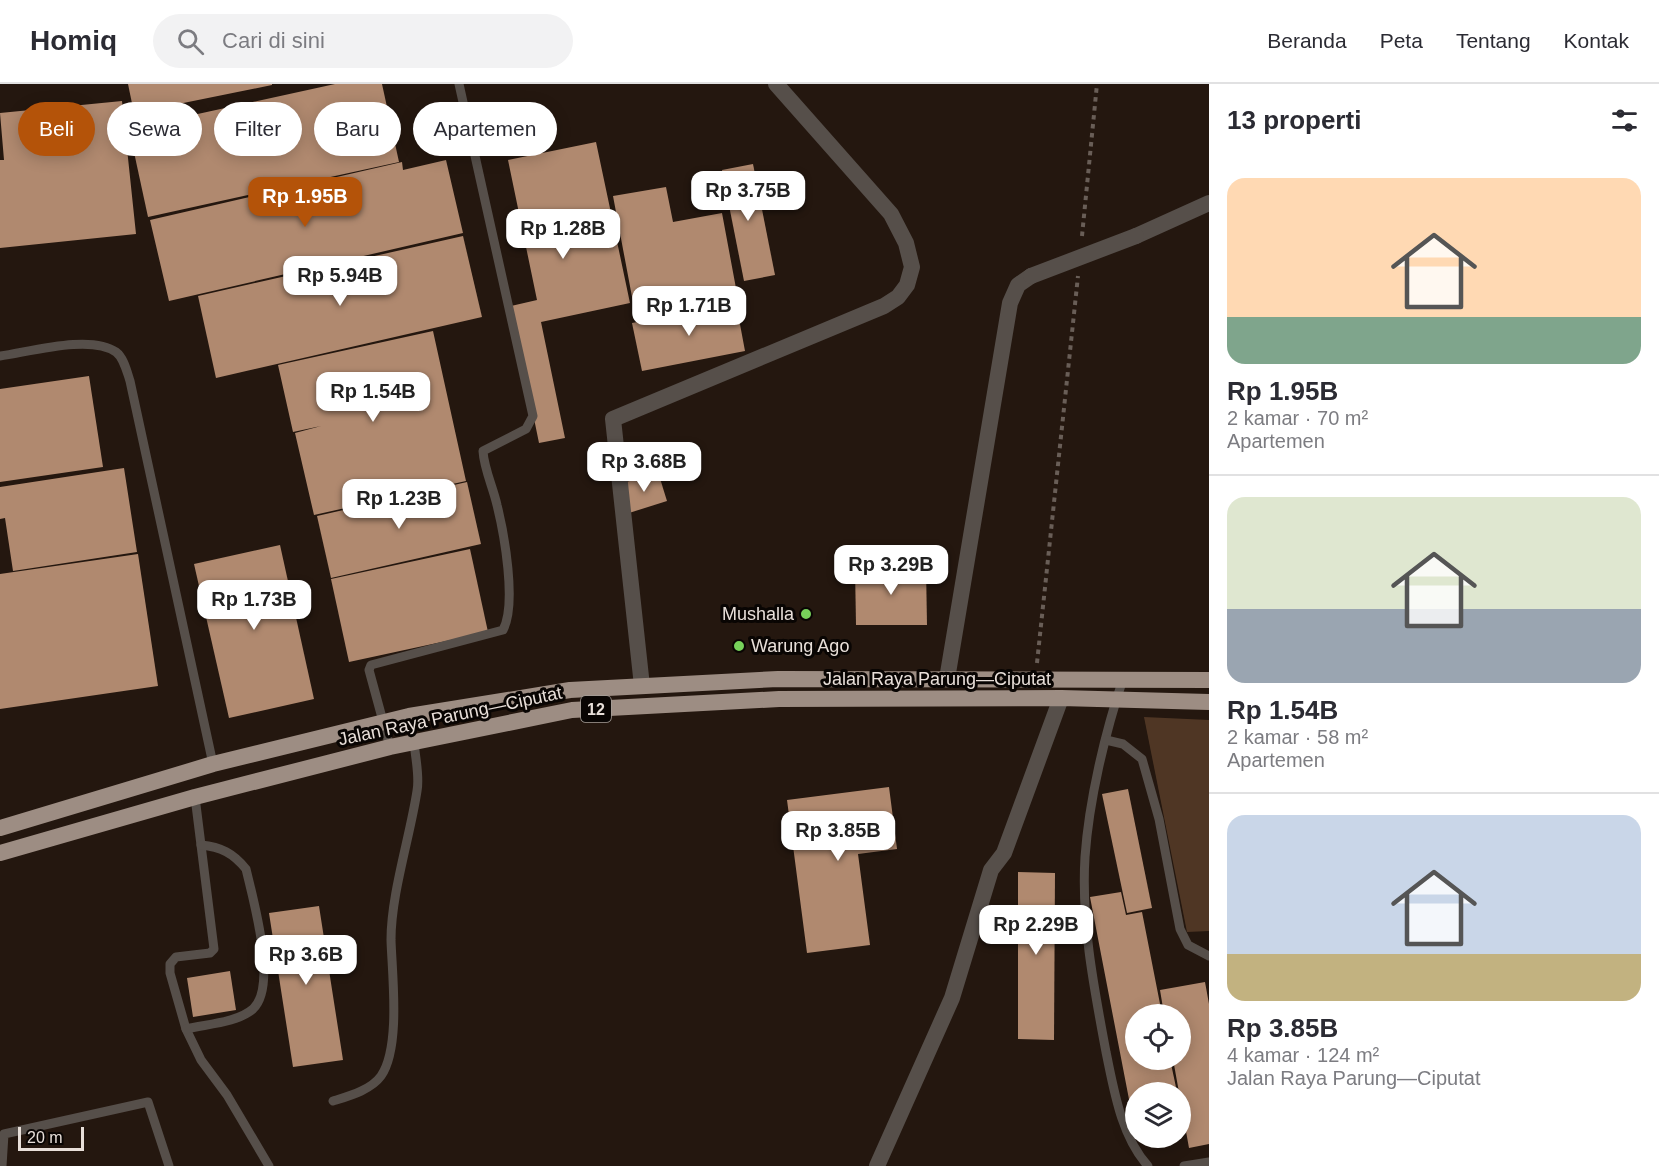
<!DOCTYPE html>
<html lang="id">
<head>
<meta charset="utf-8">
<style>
  body { margin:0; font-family:Arial,sans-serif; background:#f2f2f3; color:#2b2b33; height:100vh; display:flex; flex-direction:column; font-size:22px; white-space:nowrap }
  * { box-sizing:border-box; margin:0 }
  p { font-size:20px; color:#7c7c81 }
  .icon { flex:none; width:33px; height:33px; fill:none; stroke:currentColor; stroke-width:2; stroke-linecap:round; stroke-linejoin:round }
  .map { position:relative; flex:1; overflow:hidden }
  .side { display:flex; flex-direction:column; background:#fff; width:450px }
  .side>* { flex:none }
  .guide { position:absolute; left:18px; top:18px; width:570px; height:54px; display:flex; gap:12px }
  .controls { position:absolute; left:1125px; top:920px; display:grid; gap:12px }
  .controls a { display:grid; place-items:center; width:66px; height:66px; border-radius:50%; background:#fff; box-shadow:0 3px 15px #0003; font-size:30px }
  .scale { position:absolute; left:18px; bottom:15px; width:66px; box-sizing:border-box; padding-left:6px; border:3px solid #e8dfd9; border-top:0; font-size:16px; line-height:21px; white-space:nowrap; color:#e8dfd9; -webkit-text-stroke:4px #090503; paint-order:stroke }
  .price { position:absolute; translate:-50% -51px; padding:0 14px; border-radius:12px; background:#fff; color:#222; font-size:20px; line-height:39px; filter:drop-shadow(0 2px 3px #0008) }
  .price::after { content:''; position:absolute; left:50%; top:36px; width:18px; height:14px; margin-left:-9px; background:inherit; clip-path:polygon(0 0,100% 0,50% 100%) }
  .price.current { background:#b45309; color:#fff }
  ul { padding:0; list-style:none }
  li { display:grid; align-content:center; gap:12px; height:318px; padding:0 18px }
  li+li { border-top:2px solid #e1e1e2 }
  li span { display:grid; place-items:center; height:186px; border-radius:18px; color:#555 }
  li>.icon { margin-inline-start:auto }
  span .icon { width:108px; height:108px; fill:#fffc; stroke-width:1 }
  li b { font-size:26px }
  h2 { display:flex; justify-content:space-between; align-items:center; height:72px; padding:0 18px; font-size:26px }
  .pill { padding:0 21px; border-radius:27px; background:#fff; box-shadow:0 3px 15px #0003; font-size:21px; line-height:54px }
  .pill.current { background:#b45309; color:#fff }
  header { display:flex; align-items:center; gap:36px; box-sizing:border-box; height:84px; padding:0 30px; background:#fff; border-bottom:2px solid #e1e1e2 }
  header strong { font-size:28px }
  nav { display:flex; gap:33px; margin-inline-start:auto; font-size:21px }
  .search { width:420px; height:54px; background:#f2f2f3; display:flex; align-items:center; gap:15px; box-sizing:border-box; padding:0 21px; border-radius:33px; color:#7c7c81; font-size:22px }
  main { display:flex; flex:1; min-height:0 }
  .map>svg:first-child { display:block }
  .green { fill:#4f3624 }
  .building { fill:#b0896f }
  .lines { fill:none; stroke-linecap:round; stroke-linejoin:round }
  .path { stroke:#695e57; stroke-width:4; stroke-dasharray:4.5 4.5; stroke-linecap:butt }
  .service { stroke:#564f4a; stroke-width:9 }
  .minor { stroke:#564f4a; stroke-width:16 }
  .trunk { stroke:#9d8d83; stroke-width:16 }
  .minor-bridge { stroke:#564f4a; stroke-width:16 }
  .poi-dot { fill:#77d25a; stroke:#090503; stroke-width:2 }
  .labels { text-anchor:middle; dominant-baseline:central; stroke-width:6; stroke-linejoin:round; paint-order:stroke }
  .shield { fill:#090503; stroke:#a59e99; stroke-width:1.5 }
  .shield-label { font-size:16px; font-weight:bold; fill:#e8dfd9 }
  .poi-label { font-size:18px; fill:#e8dfd9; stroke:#090503; text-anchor:end }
  .street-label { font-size:18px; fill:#e8dfd9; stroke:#090503 }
</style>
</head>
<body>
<header>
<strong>Homiq</strong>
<div class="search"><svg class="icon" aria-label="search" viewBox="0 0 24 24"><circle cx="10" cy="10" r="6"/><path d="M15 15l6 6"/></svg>Cari di sini</div>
<nav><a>Beranda</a><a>Peta</a><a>Tentang</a><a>Kontak</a></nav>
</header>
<main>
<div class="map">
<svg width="1209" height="1082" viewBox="0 0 1209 1082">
  <rect width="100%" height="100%" fill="#24170f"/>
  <!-- green -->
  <polygon class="green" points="1144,633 1209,636 1209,847 1187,848"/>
  <!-- building -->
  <g class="building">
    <polygon points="128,0 272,0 272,1 134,29"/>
    <polygon points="335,0 382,0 399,78 148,133 129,45"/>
    <polygon points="122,17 136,150 0,164 0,76 4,76 0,29"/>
    <polygon points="596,58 630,219 541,238 565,354 539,359 511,222 537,216 508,76"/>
    <polygon points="446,76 463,149 169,217 150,136 402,78 403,86"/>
    <polygon points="753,80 775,191 744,197 722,86"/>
    <polygon points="666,103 673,138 722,129 738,215 636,234 613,112"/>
    <polygon points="463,152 482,233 216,294 198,212"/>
    <polygon points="736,219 745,267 642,287 632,239"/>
    <polygon points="433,247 466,397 314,431 295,349 321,342 293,348 278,281"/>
    <polygon points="89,292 103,383 0,398 0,305"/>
    <polygon points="124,384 137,468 13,487 5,434 0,435 0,403"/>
    <polygon points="658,388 667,417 629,429 620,400"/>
    <polygon points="467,398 481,460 331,494 317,432"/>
    <polygon points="280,461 314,615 229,634 194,480"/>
    <polygon points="470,465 488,548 349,578 331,495"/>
    <polygon points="138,470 158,602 0,625 0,490"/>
    <polygon points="926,483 927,541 856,541 855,484"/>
    <polygon points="889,703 897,765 858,770 870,861 807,869 787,716"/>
    <polygon points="1128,705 1152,824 1127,829 1102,710"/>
    <polygon points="1018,788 1055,789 1054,956 1018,955"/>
    <polygon points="1121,808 1126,831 1142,828 1162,930 1136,930 1136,975 1170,975 1177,1008 1136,1008 1136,1036 1133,1036 1090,813"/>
    <polygon points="319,822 343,976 293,983 269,829"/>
    <polygon points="230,887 236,926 193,933 187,894"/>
    <polygon points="1205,898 1209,920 1209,1060 1189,1064 1173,975 1180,975 1180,930 1164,930 1160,906"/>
  </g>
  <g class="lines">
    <!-- path -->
    <g class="path">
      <polyline points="1082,152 1097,0"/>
      <polyline points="1037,579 1078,192"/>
    </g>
    <!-- service -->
    <g class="service">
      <path d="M0 272C29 268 91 250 116 268 124 274 127 288 130 297L213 680"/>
      <path d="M1123 595C1105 649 1089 716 1085 773 1081 838 1094 904 1106 968 1114 1006 1121 1052 1148 1082"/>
      <polyline points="1106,656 1123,660 1142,675 1159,735 1180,845 1188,861 1209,872"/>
      <path d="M390 663 369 586 371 581 503 546C517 520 504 449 497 421 493 403 484 385 483 367L526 345 533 332 459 0"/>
      <polyline points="195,713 214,865 210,869 176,873 170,880 170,889 186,945 201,976 227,1011 269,1082"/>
      <path d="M186 945C206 940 237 939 253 925 278 902 253 815 246 785 233 769 221 763 201 761"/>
      <path d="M333 1017C349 1012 371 1006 381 992 401 963 392 890 391 856 391 810 410 753 417 707 420 692 415 673 414 657"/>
      <polyline points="2,1082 4,1050 148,1018 169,1082"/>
      <polyline points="1184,1082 1209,1078"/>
    </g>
    <!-- minor -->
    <g class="minor">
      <polyline points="1136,152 1209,119"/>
      <polyline points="947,595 1010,219 1018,201 1031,192"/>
      <polyline points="642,602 613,335 884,222 898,213 907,201 912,183 906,159 891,130 776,0"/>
      <polyline points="877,1082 952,914 991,786 1004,769 1061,614"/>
    </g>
    <!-- trunk -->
    <g class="trunk">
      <polyline points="0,744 213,680 409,632 570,606 778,595 1209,596"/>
      <polyline points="0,769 195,713 390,663 572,626 779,615 1061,614 1209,618"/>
    </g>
    <!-- minor-bridge -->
    <polyline class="minor-bridge" points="1031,192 1136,152"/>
  </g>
  <!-- markers -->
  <g class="poi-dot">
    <circle cx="806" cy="530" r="6"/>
    <circle cx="739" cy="562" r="6"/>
  </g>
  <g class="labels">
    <!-- shield labels -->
    <rect class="shield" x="581" y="612" width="30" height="26" rx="4.5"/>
    <g class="shield-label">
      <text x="596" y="625">12</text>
    </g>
    <!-- poi labels -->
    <g class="poi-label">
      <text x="794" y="530">Mushalla</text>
      <text x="751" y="562" text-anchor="start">Warung Ago</text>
    </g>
    <!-- street labels -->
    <g class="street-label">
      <text x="937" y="595">Jalan Raya Parung—Ciputat</text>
      <text transform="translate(450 632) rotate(-12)">Jalan Raya Parung—Ciputat</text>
    </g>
  </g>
</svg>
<div class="controls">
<a><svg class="icon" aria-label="locate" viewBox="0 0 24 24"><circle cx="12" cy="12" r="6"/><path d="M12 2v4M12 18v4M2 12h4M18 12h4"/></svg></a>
<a><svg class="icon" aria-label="layers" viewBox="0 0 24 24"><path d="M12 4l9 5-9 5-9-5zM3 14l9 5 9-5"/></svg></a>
</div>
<div class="scale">20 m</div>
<b class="price" style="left:748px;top:138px">Rp 3.75B</b>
<b class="price current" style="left:305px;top:144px">Rp 1.95B</b>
<b class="price" style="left:563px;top:176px">Rp 1.28B</b>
<b class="price" style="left:340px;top:223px">Rp 5.94B</b>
<b class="price" style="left:689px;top:253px">Rp 1.71B</b>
<b class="price" style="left:373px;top:339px">Rp 1.54B</b>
<b class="price" style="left:644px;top:409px">Rp 3.68B</b>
<b class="price" style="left:399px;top:446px">Rp 1.23B</b>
<b class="price" style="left:891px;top:512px">Rp 3.29B</b>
<b class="price" style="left:254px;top:547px">Rp 1.73B</b>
<b class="price" style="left:838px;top:778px">Rp 3.85B</b>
<b class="price" style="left:1036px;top:872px">Rp 2.29B</b>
<b class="price" style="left:306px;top:902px">Rp 3.6B</b>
<div class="guide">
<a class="pill current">Beli</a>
<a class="pill">Sewa</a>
<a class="pill">Filter</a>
<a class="pill">Baru</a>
<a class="pill">Apartemen</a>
</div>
</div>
<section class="side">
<h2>13 properti<svg class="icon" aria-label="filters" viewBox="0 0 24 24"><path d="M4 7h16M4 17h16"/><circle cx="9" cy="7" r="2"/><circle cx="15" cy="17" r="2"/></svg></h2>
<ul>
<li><span style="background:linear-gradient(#ffd9b3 75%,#7fa58c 0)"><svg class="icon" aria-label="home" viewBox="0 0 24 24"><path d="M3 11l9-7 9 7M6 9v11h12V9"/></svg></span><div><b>Rp 1.95B</b><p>2 kamar · 70 m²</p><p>Apartemen</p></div></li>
<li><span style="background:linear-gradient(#dfe7d0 60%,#9aa5b1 0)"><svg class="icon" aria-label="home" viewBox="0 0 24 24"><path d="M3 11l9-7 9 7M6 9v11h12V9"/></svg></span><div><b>Rp 1.54B</b><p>2 kamar · 58 m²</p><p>Apartemen</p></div></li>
<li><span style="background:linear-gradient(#c9d6e8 75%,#c2b280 0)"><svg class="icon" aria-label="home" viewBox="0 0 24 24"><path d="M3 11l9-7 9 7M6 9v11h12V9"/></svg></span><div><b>Rp 3.85B</b><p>4 kamar · 124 m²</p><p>Jalan Raya Parung—Ciputat</p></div></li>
</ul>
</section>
</main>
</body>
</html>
